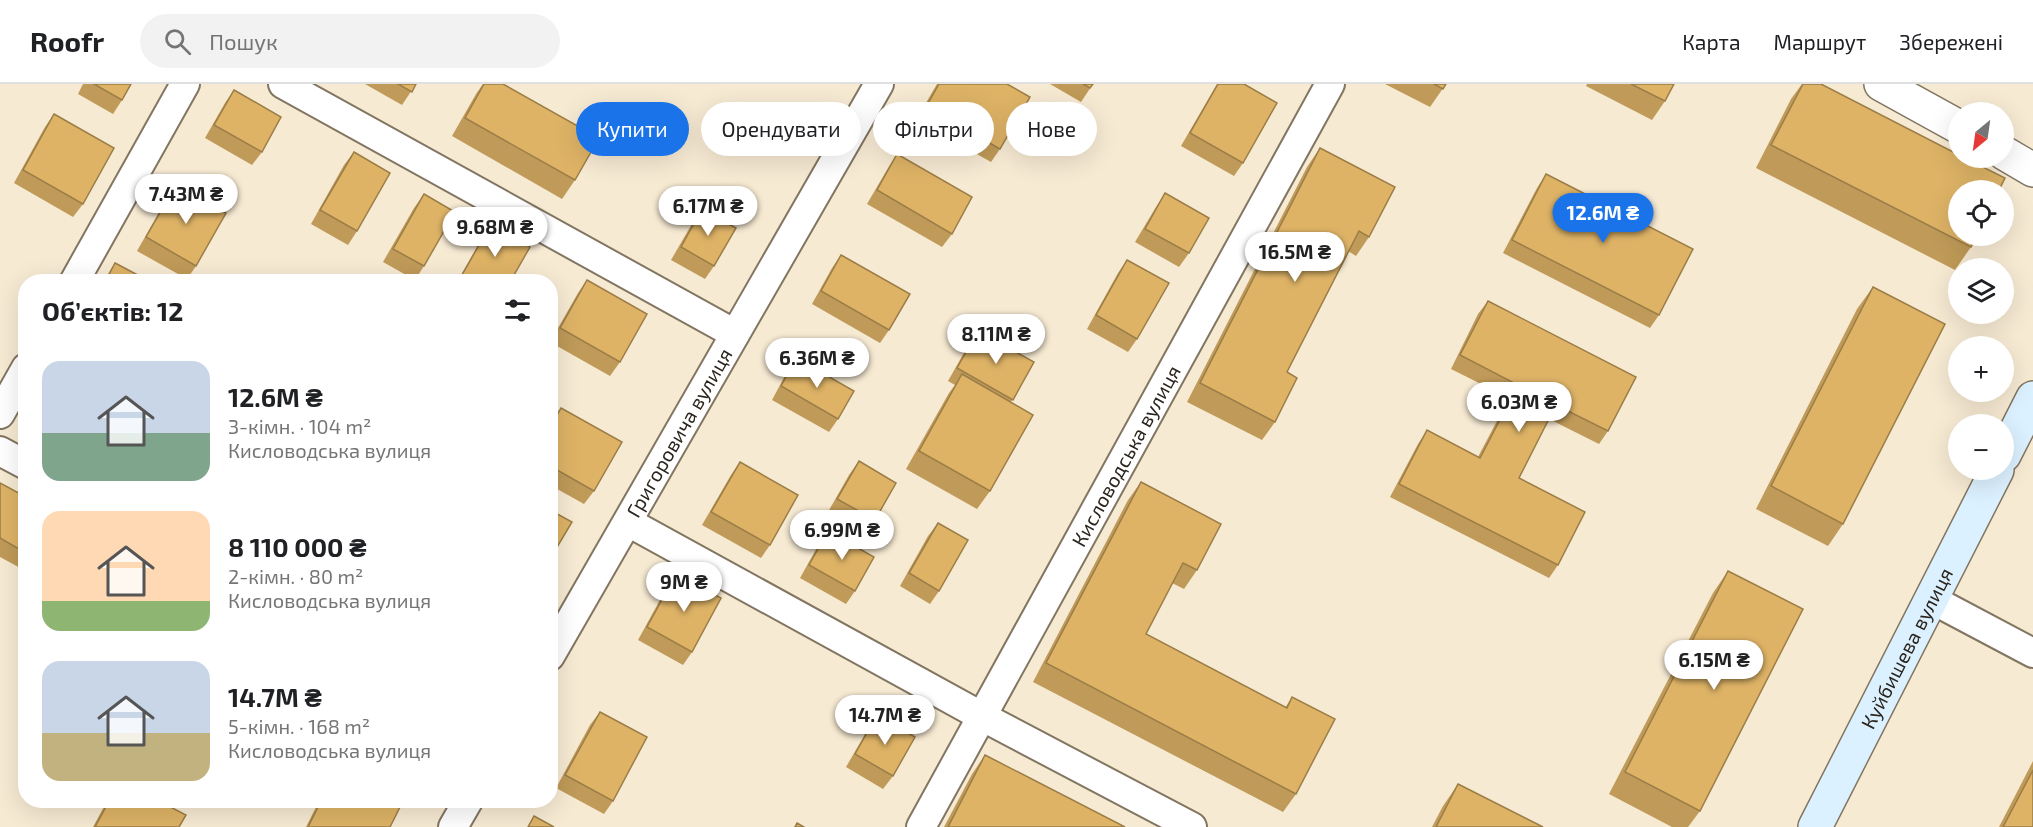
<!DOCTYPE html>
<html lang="uk">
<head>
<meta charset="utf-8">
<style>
  body { margin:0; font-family:"Exo 2",sans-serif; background:#f2f2f2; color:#202124; height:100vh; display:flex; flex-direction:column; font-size:22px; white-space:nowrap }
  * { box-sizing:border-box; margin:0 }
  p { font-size:20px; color:#757577 }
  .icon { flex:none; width:33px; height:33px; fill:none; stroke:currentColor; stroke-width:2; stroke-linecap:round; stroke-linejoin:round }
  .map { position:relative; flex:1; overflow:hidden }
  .side { position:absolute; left:18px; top:190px; width:540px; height:534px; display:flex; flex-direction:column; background:#fff; border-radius:24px; box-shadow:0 6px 24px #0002 }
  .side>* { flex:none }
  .banner { position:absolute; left:576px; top:18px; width:570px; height:54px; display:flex; gap:12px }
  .needle { width:39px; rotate:209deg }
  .tools { position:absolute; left:1948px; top:18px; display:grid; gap:12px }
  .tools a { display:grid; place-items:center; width:66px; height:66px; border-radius:50%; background:#fff; box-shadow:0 6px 24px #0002; font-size:30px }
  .price { position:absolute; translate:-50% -51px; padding:0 14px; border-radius:21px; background:#fff; color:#222; font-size:20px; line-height:39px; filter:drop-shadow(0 2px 3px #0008) }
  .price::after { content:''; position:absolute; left:50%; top:36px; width:18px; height:14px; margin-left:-9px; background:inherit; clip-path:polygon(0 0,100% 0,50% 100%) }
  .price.on { background:#1a73e8; color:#fff }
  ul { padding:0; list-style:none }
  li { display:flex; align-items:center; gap:18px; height:150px; padding:0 24px }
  li span { display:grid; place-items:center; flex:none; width:168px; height:120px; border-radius:18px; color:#555 }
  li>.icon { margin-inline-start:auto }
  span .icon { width:72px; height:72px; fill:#fffc; stroke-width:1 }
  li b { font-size:26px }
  h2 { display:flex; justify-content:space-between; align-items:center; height:72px; padding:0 24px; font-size:26px }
  .chip { padding:0 21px; border-radius:27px; background:#fff; box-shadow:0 6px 24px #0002; font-size:21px; line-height:54px }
  .chip.on { background:#1a73e8; color:#fff }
  header { display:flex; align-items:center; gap:36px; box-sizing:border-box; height:84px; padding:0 30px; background:#fff; border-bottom:2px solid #e0e0e0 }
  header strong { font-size:28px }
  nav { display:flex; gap:33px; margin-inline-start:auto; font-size:21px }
  .search { width:420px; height:54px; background:#f2f2f2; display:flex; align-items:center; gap:15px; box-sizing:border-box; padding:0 21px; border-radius:33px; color:#757577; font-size:22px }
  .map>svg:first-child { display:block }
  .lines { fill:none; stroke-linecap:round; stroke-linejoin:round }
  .minor-casing { stroke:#827561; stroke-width:32 }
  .tertiary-casing { stroke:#827561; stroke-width:36 }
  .secondary-casing { stroke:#827561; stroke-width:36 }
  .minor { stroke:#fff; stroke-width:28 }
  .tertiary { stroke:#fff; stroke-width:33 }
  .secondary { stroke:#dcf1ff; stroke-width:33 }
  .wall { fill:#bf9a58 }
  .building { fill:#deb366; stroke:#9b7d47; stroke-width:1.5 }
  .labels { text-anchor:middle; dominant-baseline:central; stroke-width:5; stroke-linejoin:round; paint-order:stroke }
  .street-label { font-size:20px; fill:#2b251d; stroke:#fef8ef }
</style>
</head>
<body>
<header>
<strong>Roofr</strong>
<div class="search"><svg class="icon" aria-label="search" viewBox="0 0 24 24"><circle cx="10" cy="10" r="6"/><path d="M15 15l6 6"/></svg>Пошук</div>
<nav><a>Карта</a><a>Маршрут</a><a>Збережені</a></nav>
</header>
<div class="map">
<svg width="2033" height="743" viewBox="0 0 2033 743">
  <rect width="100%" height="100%" fill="#f7ead3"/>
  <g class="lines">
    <!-- minor casing -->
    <g class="minor-casing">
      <g id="minor">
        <polyline points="283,0 735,250"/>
        <polyline points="74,198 185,0"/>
        <polyline points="0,330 26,284"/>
        <polyline points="0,367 26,381"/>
        <polyline points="628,438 983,633 1192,743"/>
        <polyline points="1931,515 2033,569"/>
        <path id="s1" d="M550 572 879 0"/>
        <polyline points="453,743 468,717"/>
        <path id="s2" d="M921 743 1330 0"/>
      </g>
    </g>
    <!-- tertiary casing -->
    <g class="tertiary-casing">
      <g id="tertiary">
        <polyline points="1881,0 1959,43"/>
        <polyline points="2004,69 2033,86"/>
      </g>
    </g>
    <!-- secondary casing -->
    <g class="secondary-casing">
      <g id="secondary">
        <polyline points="2004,371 2033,314"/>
        <path id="s3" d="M1815 743 1997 386"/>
      </g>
    </g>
    <!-- minor -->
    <use href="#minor" class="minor"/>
    <!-- tertiary -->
    <use href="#tertiary" class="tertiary"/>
    <!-- secondary -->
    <use href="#secondary" class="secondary"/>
  </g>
  <!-- wall -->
  <g class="wall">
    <polygon points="83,0 131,0 122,16 113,30 78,10"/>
    <polygon points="365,0 416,0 402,21"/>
    <polygon points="483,0 503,0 575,96 562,115 452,52 476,10"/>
    <polygon points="937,0 1007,0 1000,65 991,78 916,36"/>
    <polygon points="1050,0 1093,0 1081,18"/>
    <polygon points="1217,0 1244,0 1243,79 1234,92 1181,62"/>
    <polygon points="1385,0 1446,0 1430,23"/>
    <polygon points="1587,0 1674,0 1665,17 1652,36 1586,2"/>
    <polygon points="1802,0 1821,0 1971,163 1955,186 1756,84 1791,15"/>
    <polygon points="234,6 262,68 252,81 205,54 225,19"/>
    <polygon points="54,30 83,120 73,133 14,99 45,43"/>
    <polygon points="1320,64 1369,153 1356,172 1348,167 1287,288 1275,338 1262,356 1187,318 1307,83"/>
    <polygon points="354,68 357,147 348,161 311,140 344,81"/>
    <polygon points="897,70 952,150 942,163 867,120 888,84"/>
    <polygon points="1546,90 1659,231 1650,244 1503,169 1537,104"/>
    <polygon points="176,101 196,182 187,195 137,167 167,114"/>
    <polygon points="1165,109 1189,169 1179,183 1135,158 1156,123"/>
    <polygon points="424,110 424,182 415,196 383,178 414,124"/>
    <polygon points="702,125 714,182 705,195 671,176 693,138"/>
    <polygon points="491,140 510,198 457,198 482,154"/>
    <polygon points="841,171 889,246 880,259 812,220 832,184"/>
    <polygon points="1127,176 1137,255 1128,268 1087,245 1118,189"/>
    <polygon points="115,179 151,198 103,198"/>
    <polygon points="587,196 620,278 610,292 550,258 578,209"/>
    <polygon points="1873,203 1843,440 1828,462 1756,425 1857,225"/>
    <polygon points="1488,217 1608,347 1599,360 1549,335 1519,394 1558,481 1549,494 1390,413 1418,360 1427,346 1478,373 1509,314 1451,285 1478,230"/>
    <polygon points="978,247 1034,278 1011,318 990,407 977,425 906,385 949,309 955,301 948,297 969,260"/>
    <polygon points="796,274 838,335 829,348 772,316 787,288"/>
    <polygon points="561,324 594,407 584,420 550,401 550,340"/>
    <polygon points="859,377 875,436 865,450 828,428 849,391"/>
    <polygon points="740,378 770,461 761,474 702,441 731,391"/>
    <polygon points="1141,398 1197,486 1184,505 1172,499 1146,550 1285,624 1292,613 1296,710 1283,728 1033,598 1128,416"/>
    <polygon points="0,399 26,413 26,484 24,486 0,473"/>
    <polygon points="938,439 939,507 930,520 900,502 928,452"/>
    <polygon points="828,447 855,507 846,520 800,494 819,460"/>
    <polygon points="1728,487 1700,727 1688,743 1672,743 1609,710 1713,509"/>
    <polygon points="676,490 692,568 683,581 638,556 667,503"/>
    <polygon points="600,628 613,717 604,730 556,704 590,641"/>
    <polygon points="877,631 893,692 883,705 846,683 868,645"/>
    <polygon points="985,671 1125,743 944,743 972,690"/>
    <polygon points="2033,677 2033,743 1999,743"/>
    <polygon points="1458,700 1543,743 1432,743 1443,722"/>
    <polygon points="107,717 159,717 179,743 93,743"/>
    <polygon points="319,717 393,717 390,743 306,743"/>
  </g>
  <!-- building -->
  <g class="building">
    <polygon points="94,0 131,0 122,16"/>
    <polygon points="398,0 416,0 412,8"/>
    <polygon points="484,0 503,0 599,54 575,96 465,34"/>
    <polygon points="939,0 1007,0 1030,13 1000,65 926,23"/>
    <polygon points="1083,0 1093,0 1090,4"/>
    <polygon points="1218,0 1244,0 1277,19 1243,79 1190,49"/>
    <polygon points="1434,0 1446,0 1443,5"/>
    <polygon points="1631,0 1674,0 1665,17"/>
    <polygon points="1803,0 1821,0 1959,71 1959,74 1965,74 2005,94 1999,106 1959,106 1959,152 1977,152 1971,163 1771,61"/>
    <polygon points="234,6 281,33 262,68 214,41"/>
    <polygon points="54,30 114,64 83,120 23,86"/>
    <polygon points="1320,64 1395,103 1369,153 1359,147 1287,288 1297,294 1275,338 1200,299"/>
    <polygon points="354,68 390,89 357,147 320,126"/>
    <polygon points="897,70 972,113 952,150 877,106"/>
    <polygon points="1546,90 1693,165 1659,231 1512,156"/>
    <polygon points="176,101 226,129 196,182 146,153"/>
    <polygon points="1165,109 1209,134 1189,169 1145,145"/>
    <polygon points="424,110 455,128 424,182 393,165"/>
    <polygon points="702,125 736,144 714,182 681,163"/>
    <polygon points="491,140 530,163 510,198 458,198"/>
    <polygon points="841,171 910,210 889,246 821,207"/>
    <polygon points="1127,176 1169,199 1137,255 1096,231"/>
    <polygon points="115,179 151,198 105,198"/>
    <polygon points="587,196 647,230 620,278 560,244"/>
    <polygon points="1873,203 1945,240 1843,440 1771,402"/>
    <polygon points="1488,217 1636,293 1608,347 1556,321 1519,394 1585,428 1558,481 1399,400 1427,346 1480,374 1518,301 1460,271"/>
    <polygon points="978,247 1034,278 1013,316 957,284"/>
    <polygon points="796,274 854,307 838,335 781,302"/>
    <polygon points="962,290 1033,331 990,407 919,367"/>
    <polygon points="561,324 622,358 594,407 550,382 550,343"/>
    <polygon points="859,377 896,399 875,436 837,415"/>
    <polygon points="740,378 798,411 770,461 711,428"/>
    <polygon points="1141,398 1221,440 1197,486 1183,479 1146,550 1287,624 1292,613 1335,635 1296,710 1046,579"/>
    <polygon points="0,399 26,413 26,469 0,454"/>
    <polygon points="550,426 572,438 550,475"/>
    <polygon points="938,439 968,456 939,507 909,489"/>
    <polygon points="828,447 874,473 855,507 809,481"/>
    <polygon points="1728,487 1803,525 1700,727 1625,688"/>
    <polygon points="676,490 721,514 692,568 647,543"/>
    <polygon points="600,628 647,653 613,717 565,691"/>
    <polygon points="877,631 915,653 893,692 855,670"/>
    <polygon points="985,671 1125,743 948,743"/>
    <polygon points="2033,686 2033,743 2003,743"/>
    <polygon points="1458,700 1543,743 1436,743"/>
    <polygon points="109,717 159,717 186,731 179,743 95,743"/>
    <polygon points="321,717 393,717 401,721 390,743 308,743"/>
    <polygon points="534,732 554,743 528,743"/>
    <polygon points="797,739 804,743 795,743"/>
  </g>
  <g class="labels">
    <!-- street labels -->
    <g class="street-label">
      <text stroke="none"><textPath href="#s1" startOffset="258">Григоровича вулиця</textPath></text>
      <text stroke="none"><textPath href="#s2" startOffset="424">Кисловодська вулиця</textPath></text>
      <text stroke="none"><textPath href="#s3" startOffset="201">Куйбишева вулиця</textPath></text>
    </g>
  </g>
</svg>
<div class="tools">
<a><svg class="needle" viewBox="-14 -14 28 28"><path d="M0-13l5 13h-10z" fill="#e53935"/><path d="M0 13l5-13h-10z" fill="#757577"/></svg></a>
<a><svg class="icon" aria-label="locate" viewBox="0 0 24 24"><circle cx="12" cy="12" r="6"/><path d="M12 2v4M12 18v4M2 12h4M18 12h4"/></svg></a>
<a><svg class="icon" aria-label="layers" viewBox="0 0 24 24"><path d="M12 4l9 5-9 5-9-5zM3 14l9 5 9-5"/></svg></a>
<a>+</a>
<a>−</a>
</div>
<b class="price" style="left:186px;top:141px">7.43M ₴</b>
<b class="price" style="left:708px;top:153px">6.17M ₴</b>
<b class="price on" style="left:1603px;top:160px">12.6M ₴</b>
<b class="price" style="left:495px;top:174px">9.68M ₴</b>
<b class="price" style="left:1295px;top:199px">16.5M ₴</b>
<b class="price" style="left:996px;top:281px">8.11M ₴</b>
<b class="price" style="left:817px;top:305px">6.36M ₴</b>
<b class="price" style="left:1519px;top:349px">6.03M ₴</b>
<b class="price" style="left:842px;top:477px">6.99M ₴</b>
<b class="price" style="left:684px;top:529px">9M ₴</b>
<b class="price" style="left:1714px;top:607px">6.15M ₴</b>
<b class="price" style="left:885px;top:662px">14.7M ₴</b>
<div class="banner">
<a class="chip on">Купити</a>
<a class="chip">Орендувати</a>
<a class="chip">Фільтри</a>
<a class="chip">Нове</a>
</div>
<section class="side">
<h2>Об’єктів: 12<svg class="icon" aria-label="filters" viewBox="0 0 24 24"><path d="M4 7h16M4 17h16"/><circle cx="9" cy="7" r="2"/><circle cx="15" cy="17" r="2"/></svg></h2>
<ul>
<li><span style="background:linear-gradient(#c9d6e8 60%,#7fa58c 0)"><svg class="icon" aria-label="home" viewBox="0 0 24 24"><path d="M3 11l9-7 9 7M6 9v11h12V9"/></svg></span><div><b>12.6M ₴</b><p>3-кімн. · 104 m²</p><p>Кисловодська вулиця</p></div></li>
<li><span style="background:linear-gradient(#ffd9b3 75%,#8fb573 0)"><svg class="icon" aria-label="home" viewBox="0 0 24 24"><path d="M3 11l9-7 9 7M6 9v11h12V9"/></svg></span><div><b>8 110 000 ₴</b><p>2-кімн. · 80 m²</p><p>Кисловодська вулиця</p></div></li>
<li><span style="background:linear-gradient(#c9d6e8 60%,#c2b280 0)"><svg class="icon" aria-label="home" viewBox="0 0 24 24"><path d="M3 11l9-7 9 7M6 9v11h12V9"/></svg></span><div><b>14.7M ₴</b><p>5-кімн. · 168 m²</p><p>Кисловодська вулиця</p></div></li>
</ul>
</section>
</div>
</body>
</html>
